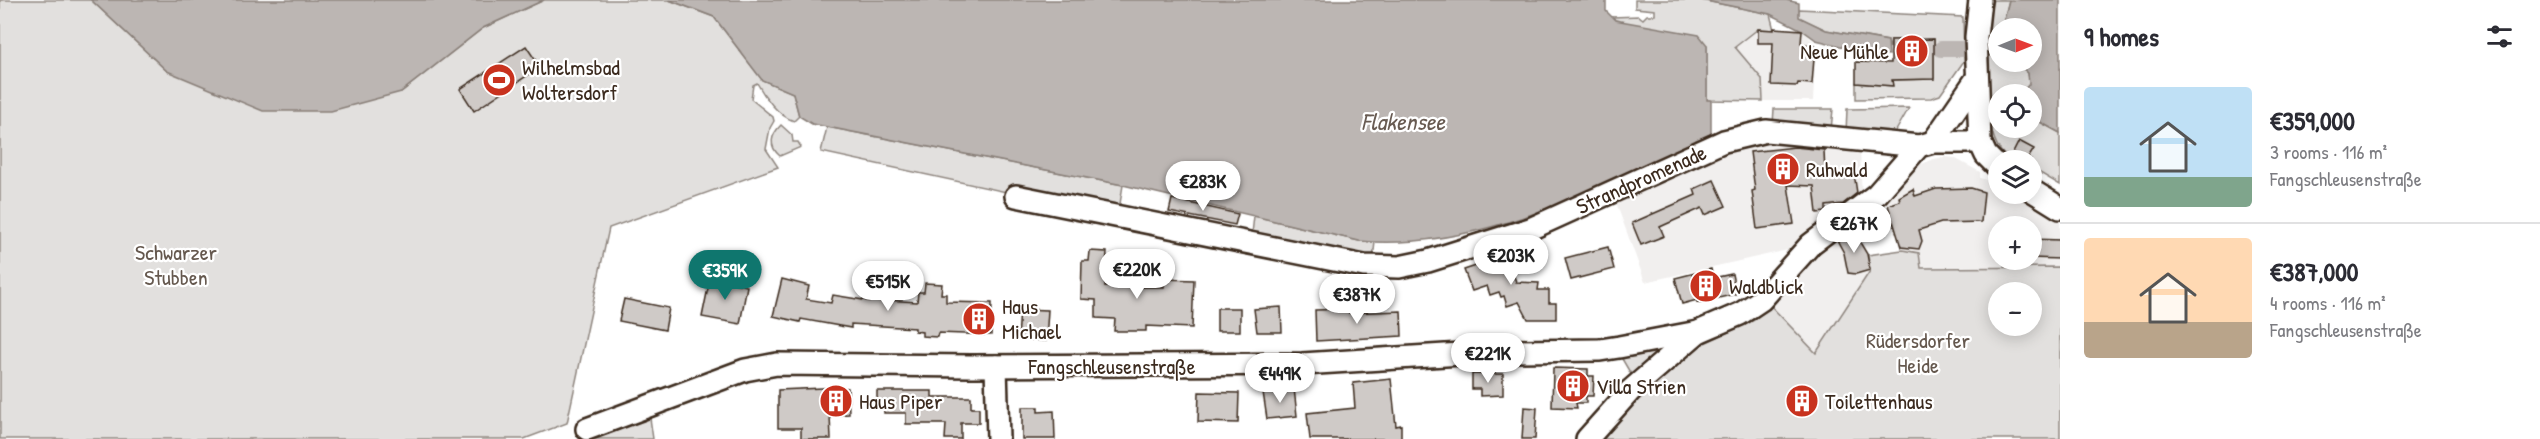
<!DOCTYPE html>
<html lang="en">
<head>
<meta charset="utf-8">
<style>
  body { margin:0; font-family:"Patrick Hand",sans-serif; background:#f2f2f3; color:#2b2b33; height:100vh; display:flex; flex-direction:column; font-size:22px; white-space:nowrap }
  * { box-sizing:border-box; margin:0 }
  p { font-size:20px; color:#7c7c81 }
  .icon { flex:none; width:33px; height:33px; fill:none; stroke:currentColor; stroke-width:2; stroke-linecap:round; stroke-linejoin:round }
  .map { position:relative; flex:1; overflow:hidden }
  .side { display:flex; flex-direction:column; background:#fff; width:480px }
  .side>* { flex:none }
  .needle { width:39px; rotate:89deg }
  .fabs { position:absolute; left:1988px; top:18px; display:grid; gap:12px }
  .fabs a { display:grid; place-items:center; width:54px; height:54px; border-radius:50%; background:#fff; box-shadow:0 3px 15px #0003; font-size:30px }
  .price { position:absolute; translate:-50% -51px; padding:0 14px; border-radius:21px; background:#fff; color:#222; font-size:20px; line-height:39px; filter:drop-shadow(0 2px 3px #0008) }
  .price::after { content:''; position:absolute; left:50%; top:36px; width:18px; height:14px; margin-left:-9px; background:inherit; clip-path:polygon(0 0,100% 0,50% 100%) }
  .price.current { background:#0f766e; color:#fff }
  ul { padding:0; list-style:none }
  li { display:flex; align-items:center; gap:18px; height:150px; padding:0 24px }
  li+li { border-top:2px solid #e1e1e2 }
  li span { display:grid; place-items:center; flex:none; width:168px; height:120px; border-radius:6px; color:#555 }
  li>.icon { margin-inline-start:auto }
  span .icon { width:72px; height:72px; fill:#fffc; stroke-width:1 }
  li b { font-size:26px }
  h2 { display:flex; justify-content:space-between; align-items:center; height:72px; padding:0 24px; font-size:26px }
  main { display:flex; flex:1; min-height:0 }
  .map>svg:first-child { display:block }
  .built { fill:#f1efee; fill-rule:evenodd }
  .green { fill:#e2e0de; stroke:#8e857e; stroke-width:1.5; fill-rule:evenodd }
  .water { fill:#bcb6b3; stroke:#887e77; stroke-width:1.5 }
  .lines { fill:none; stroke-linecap:round; stroke-linejoin:round }
  .canal { stroke:#bcb6b3; stroke-width:16 }
  .building { fill:#cfcac7; stroke:#3b2a1e; stroke-width:1.5 }
  .minor-casing { stroke:#3b2a1e; stroke-width:26 }
  .minor { stroke:#fff; stroke-width:21 }
  .labels { text-anchor:middle; dominant-baseline:central; stroke-width:4.5; stroke-linejoin:round; paint-order:stroke }
  .poi-label { font-size:22px; fill:#3b2a1e; stroke:#fff; text-anchor:start }
  .street-label { font-size:22px; fill:#3b2a1e; stroke:#fff }
  .park-label { font-size:22px; fill:#65584e; stroke:#fff }
  .water-label { font-size:24px; font-style:italic; fill:#685b52; stroke:#fff }
</style>
</head>
<body>
<main>
<div class="map">
<svg width="2060" height="439" viewBox="0 0 2060 439">
  <rect width="100%" height="100%" fill="#fff"/>
  <filter id="ink" filterUnits="userSpaceOnUse"><feTurbulence type="fractalNoise" baseFrequency=".0167" numOctaves="2"/><feDisplacementMap in="SourceGraphic" scale="12" xChannelSelector="R" yChannelSelector="G"/><feConvolveMatrix kernelMatrix="1 2 1 2 8 2 1 2 1" color-interpolation-filters="sRGB"/></filter>
  <g filter="url(#ink)">
    <!-- built -->
    <g class="built">
      <polygon points="1774,28 1802,30 1816,44 1813,101 1763,101 1762,79 1735,47 1758,29 1773,30"/>
      <polygon points="1757,138 1860,148 1862,201 1816,228 1788,250 1645,282 1614,197"/>
      <path d="M1945 157 1954 158 1980 172V178L1998 184V194H2016L2060 219V267L1921 268 1919 253 1902 250 1886 201 1892 197 1904 175 1912 168 1934 159ZM1998 226H2031V260H1998Z"/>
      <polygon points="1851,227 1868,255 1870,270 1815,353 1770,305 1828,238"/>
    </g>
    <!-- green -->
    <g class="green">
      <path d="M0 0H91L167 71 401 92 483 28 544 0H669L714 17 762 80 793 93 799 116 794 121C778 116 764 96 757 83L753 85 751 99 773 117 774 121 770 128 766 149 778 167 609 228 567 423 524 439H0Z"/>
      <polygon points="1635,0 1701,0 1770,14 1774,30 1758,29 1735,47 1762,79 1763,101 1707,100 1707,45 1615,20 1613,17 1639,16 1643,19 1647,15 1655,15 1655,10 1635,8"/>
      <polygon points="1993,0 2009,0 2002,28 1998,28 1998,38 1988,41 1986,26"/>
      <polygon points="1799,9 1963,17 1964,61 1940,95 1931,98 1856,99 1856,83 1892,86 1892,80 1934,79 1934,39 1891,40 1890,48 1888,41 1826,30 1798,17"/>
      <path d="M1988 56H1998V62H2016L2028 73 2030 84 2021 94H1998V128H2031V117L2060 133V185L2032 168 2031 170V160C2026 160 2017 162 2012 160 1983 149 1987 81 1988 56Z"/>
      <polygon points="1909,108 1893,136 1846,133 1847,109"/>
      <polygon points="1774,109 1833,109 1831,130 1773,124"/>
      <path d="M781 125 792 135 793 142H798L801 147 780 156C768 146 771 135 781 125Z"/>
      <polygon points="827,127 1123,185 1118,216 821,152"/>
      <polygon points="1254,216 1359,241 1375,242 1373,259 1252,234"/>
      <path d="M1902 250 1919 253 1921 268 2060 267V439H1603L1641 393 1698 346 1754 320 1770 305 1816 353 1870 271 1868 255ZM1998 292H2031V326H1998Z"/>
      <polygon points="1658,346 1667,351 1635,381 1618,352"/>
      <polygon points="650,418 653,439 592,439"/>
    </g>
    <!-- water -->
    <g class="water">
      <polygon points="91,0 544,0 483,28 401,92 331,111 263,111 167,71"/>
      <path d="M669 0H1606V11L1615 20 1699 35 1707 45V100H1711V135L1696 140V145C1591 190 1477 252 1359 241L1123 185 812 124 799 116 793 93 762 80 714 17Z"/>
      <polygon points="1701,0 1786,0 1799,3 1799,17 1826,30 1888,41 1889,55 1869,53 1816,40 1802,30 1770,14"/>
      <polygon points="2009,0 2060,0 2060,133 2031,117 2031,94 2021,94 2029,84 2028,73 2016,62 2031,62 2031,28 2002,28"/>
    </g>
    <g class="lines">
      <!-- canal -->
      <polyline class="canal" points="1941,49 1962,49"/>
    </g>
    <!-- building -->
    <g class="building">
      <polygon points="1774,28 1802,30 1801,44 1815,45 1812,84 1798,83 1797,86 1771,85 1773,43 1758,43 1758,29 1774,30"/>
      <polygon points="1934,39 1934,79 1892,80 1893,86 1856,83 1856,62 1891,63 1891,40"/>
      <polygon points="526,46 540,67 474,111 460,89"/>
      <polygon points="2019,141 2034,149 2027,160 2021,160 2012,155"/>
      <polygon points="1795,147 1824,150 1825,176 1854,173 1857,193 1843,204 1826,206 1826,212 1817,213 1814,186 1788,185 1794,224 1757,229 1752,191 1755,190 1750,152"/>
      <polygon points="1714,180 1726,206 1705,215 1702,208 1660,227 1664,236 1641,245 1632,223 1696,195 1694,189"/>
      <polygon points="1971,188 1984,192 1981,222 1941,223 1919,230 1922,241 1919,249 1901,247 1888,205 1900,201 1899,197 1913,189 1915,196 1936,189"/>
      <polygon points="1172,199 1238,214 1235,225 1169,212"/>
      <polygon points="1852,229 1867,254 1870,270 1856,274 1848,273 1844,253 1837,240"/>
      <polygon points="2031,239 2060,240 2060,259 2031,258"/>
      <polygon points="1608,247 1614,269 1571,280 1565,258"/>
      <polygon points="1505,250 1516,282 1539,283 1538,290 1549,290 1549,303 1556,303 1556,319 1528,319 1519,302 1507,306 1504,296 1501,297 1499,292 1490,295 1487,286 1472,291 1464,270 1479,265 1477,259"/>
      <polygon points="1090,251 1107,252 1105,287 1164,287 1164,279 1194,280 1192,328 1146,326 1146,331 1114,331 1115,319 1096,318 1096,300 1081,299 1082,261 1089,261"/>
      <polygon points="1711,269 1713,278 1732,274 1736,294 1697,303 1697,300 1682,304 1675,278"/>
      <polygon points="710,278 747,286 740,324 702,317"/>
      <polygon points="782,279 809,286 806,299 831,303 833,295 870,301 870,299 917,302 918,292 924,292 925,283 942,284 941,294 946,294 946,302 992,303 991,335 938,333 937,337 922,336 922,332 915,331 915,328 851,324 851,328 801,319 800,322 773,316"/>
      <polygon points="624,299 669,308 665,330 619,321"/>
      <polygon points="1281,307 1282,332 1257,332 1254,309"/>
      <rect x="1217" y="308" width="23" height="23"/>
      <polygon points="1020,309 1048,310 1046,341 1018,339"/>
      <polygon points="1349,309 1349,313 1401,311 1402,336 1316,341 1315,310"/>
      <polygon points="1553,368 1588,369 1588,376 1594,376 1593,396 1586,396 1586,403 1576,403 1577,408 1552,407"/>
      <polygon points="1472,374 1503,374 1503,395 1480,396 1480,389 1472,389"/>
      <polygon points="1391,379 1396,426 1401,425 1401,439 1310,439 1307,413 1355,408 1353,383"/>
      <polygon points="823,388 848,388 849,414 830,415 831,439 801,439 801,428 778,428 778,390"/>
      <polygon points="1294,388 1297,416 1267,419 1263,392"/>
      <polygon points="877,391 932,391 932,397 971,397 971,408 979,408 979,423 961,423 961,439 945,439 946,424 906,424 906,413 884,413 884,407 877,407"/>
      <polygon points="1199,392 1239,393 1238,423 1198,422"/>
      <polygon points="1022,407 1038,407 1038,412 1054,411 1055,439 1022,439"/>
      <polygon points="1524,407 1537,408 1535,439 1522,439"/>
    </g>
    <g class="lines">
      <!-- minor casing -->
      <g class="minor-casing">
        <g id="minor">
          <polyline points="1980,0 1976,37 1980,142 1986,155 1998,167"/>
          <polyline points="1933,142 1977,78"/>
          <polyline points="2031,190 2060,208"/>
          <polyline points="1016,196 1364,266 1399,267 1428,261 1530,229 1724,141 1766,131 1919,146"/>
          <polyline points="996,366 998,439"/>
          <polyline points="587,429 745,370 777,364 972,366 1302,364 1509,351 1600,350 1619,347 1698,332 1740,314 1761,300 1811,244 1877,194 1919,146 1933,142 1980,142"/>
          <polyline points="1587,439 1630,391 1698,332"/>
        </g>
      </g>
      <!-- minor -->
      <use href="#minor" class="minor"/>
    </g>
  </g>
  <!-- icons -->
  <defs>
    <g id="building-disc" transform="scale(1.725)"><circle r="9.5" fill="#c8321e" stroke="#fff"/><path d="M-4-6H4V6H1V3H-1V6H-4ZM-2.5-4.3h1.7v1.8h-1.7ZM.8-4.3h1.7v1.8H.8ZM-2.5-1h1.7V.8h-1.7ZM.8-1h1.7V.8H.8Z" fill="#fff"/></g>
    <g id="stadium-disc" transform="scale(1.725)"><circle r="9.5" fill="#c8321e" stroke="#fff"/><path d="M0-5a6.5 5 0 1 0 0 10a6.5 5 0 1 0 0-10ZM-3.5-1.8h7v3.6h-7Z" fill="#fff"/></g>
  </defs>
  <g fill-rule="evenodd">
    <use href="#building-disc" x="1912" y="51"/>
    <use href="#stadium-disc" x="499" y="80"/>
    <use href="#building-disc" x="1783" y="169"/>
    <use href="#building-disc" x="1706" y="286"/>
    <use href="#building-disc" x="979" y="319"/>
    <use href="#building-disc" x="1573" y="386"/>
    <use href="#building-disc" x="836" y="401"/>
    <use href="#building-disc" x="1802" y="401"/>
  </g>
  <g class="labels">
    <!-- poi labels -->
    <g class="poi-label">
      <text x="1889" y="51" text-anchor="end">Neue Mühle</text>
      <text x="522" y="67">Wilhelmsbad<tspan x="522" dy="25">Woltersdorf</tspan></text>
      <text x="1806" y="169">Ruhwald</text>
      <text x="1729" y="286">Waldblick</text>
      <text x="1002" y="306">Haus<tspan x="1002" dy="25">Michael</tspan></text>
      <text x="1596" y="386">Villa Strien</text>
      <text x="859" y="401">Haus Piper</text>
      <text x="1825" y="401">Toilettenhaus</text>
    </g>
    <!-- street labels -->
    <g class="street-label">
      <text transform="translate(1641 179) rotate(-24)">Strandpromenade</text>
      <text x="1112" y="366">Fangschleusenstraße</text>
    </g>
    <!-- park labels -->
    <g class="park-label">
      <text x="176" y="252">Schwarzer<tspan x="176" dy="25">Stubben</tspan></text>
      <text x="1918" y="340">Rüdersdorfer<tspan x="1918" dy="25">Heide</tspan></text>
    </g>
    <!-- water labels -->
    <g class="water-label">
      <text x="1403" y="121">Flakensee</text>
    </g>
  </g>
</svg>
<div class="fabs">
<a><svg class="needle" viewBox="-14 -14 28 28"><path d="M0-13l5 13h-10z" fill="#e53935"/><path d="M0 13l5-13h-10z" fill="#7c7c81"/></svg></a>
<a><svg class="icon" aria-label="locate" viewBox="0 0 24 24"><circle cx="12" cy="12" r="6"/><path d="M12 2v4M12 18v4M2 12h4M18 12h4"/></svg></a>
<a><svg class="icon" aria-label="layers" viewBox="0 0 24 24"><path d="M12 4l9 5-9 5-9-5zM3 14l9 5 9-5"/></svg></a>
<a>+</a>
<a>−</a>
</div>
<b class="price" style="left:1203px;top:212px">€283K</b>
<b class="price" style="left:1854px;top:254px">€267K</b>
<b class="price" style="left:1511px;top:286px">€203K</b>
<b class="price" style="left:1137px;top:300px">€220K</b>
<b class="price current" style="left:725px;top:301px">€359K</b>
<b class="price" style="left:888px;top:312px">€515K</b>
<b class="price" style="left:1357px;top:325px">€387K</b>
<b class="price" style="left:1488px;top:384px">€221K</b>
<b class="price" style="left:1280px;top:404px">€449K</b>
</div>
<section class="side">
<h2>9 homes<svg class="icon" aria-label="filters" viewBox="0 0 24 24"><path d="M4 7h16M4 17h16"/><circle cx="9" cy="7" r="2"/><circle cx="15" cy="17" r="2"/></svg></h2>
<ul>
<li><span style="background:linear-gradient(#bfe0f5 75%,#7fa58c 0)"><svg class="icon" aria-label="home" viewBox="0 0 24 24"><path d="M3 11l9-7 9 7M6 9v11h12V9"/></svg></span><div><b>€359,000</b><p>3 rooms · 116 m²</p><p>Fangschleusenstraße</p></div></li>
<li><span style="background:linear-gradient(#ffd9b3 70%,#b9a48a 0)"><svg class="icon" aria-label="home" viewBox="0 0 24 24"><path d="M3 11l9-7 9 7M6 9v11h12V9"/></svg></span><div><b>€387,000</b><p>4 rooms · 116 m²</p><p>Fangschleusenstraße</p></div></li>
</ul>
</section>
</main>
</body>
</html>
